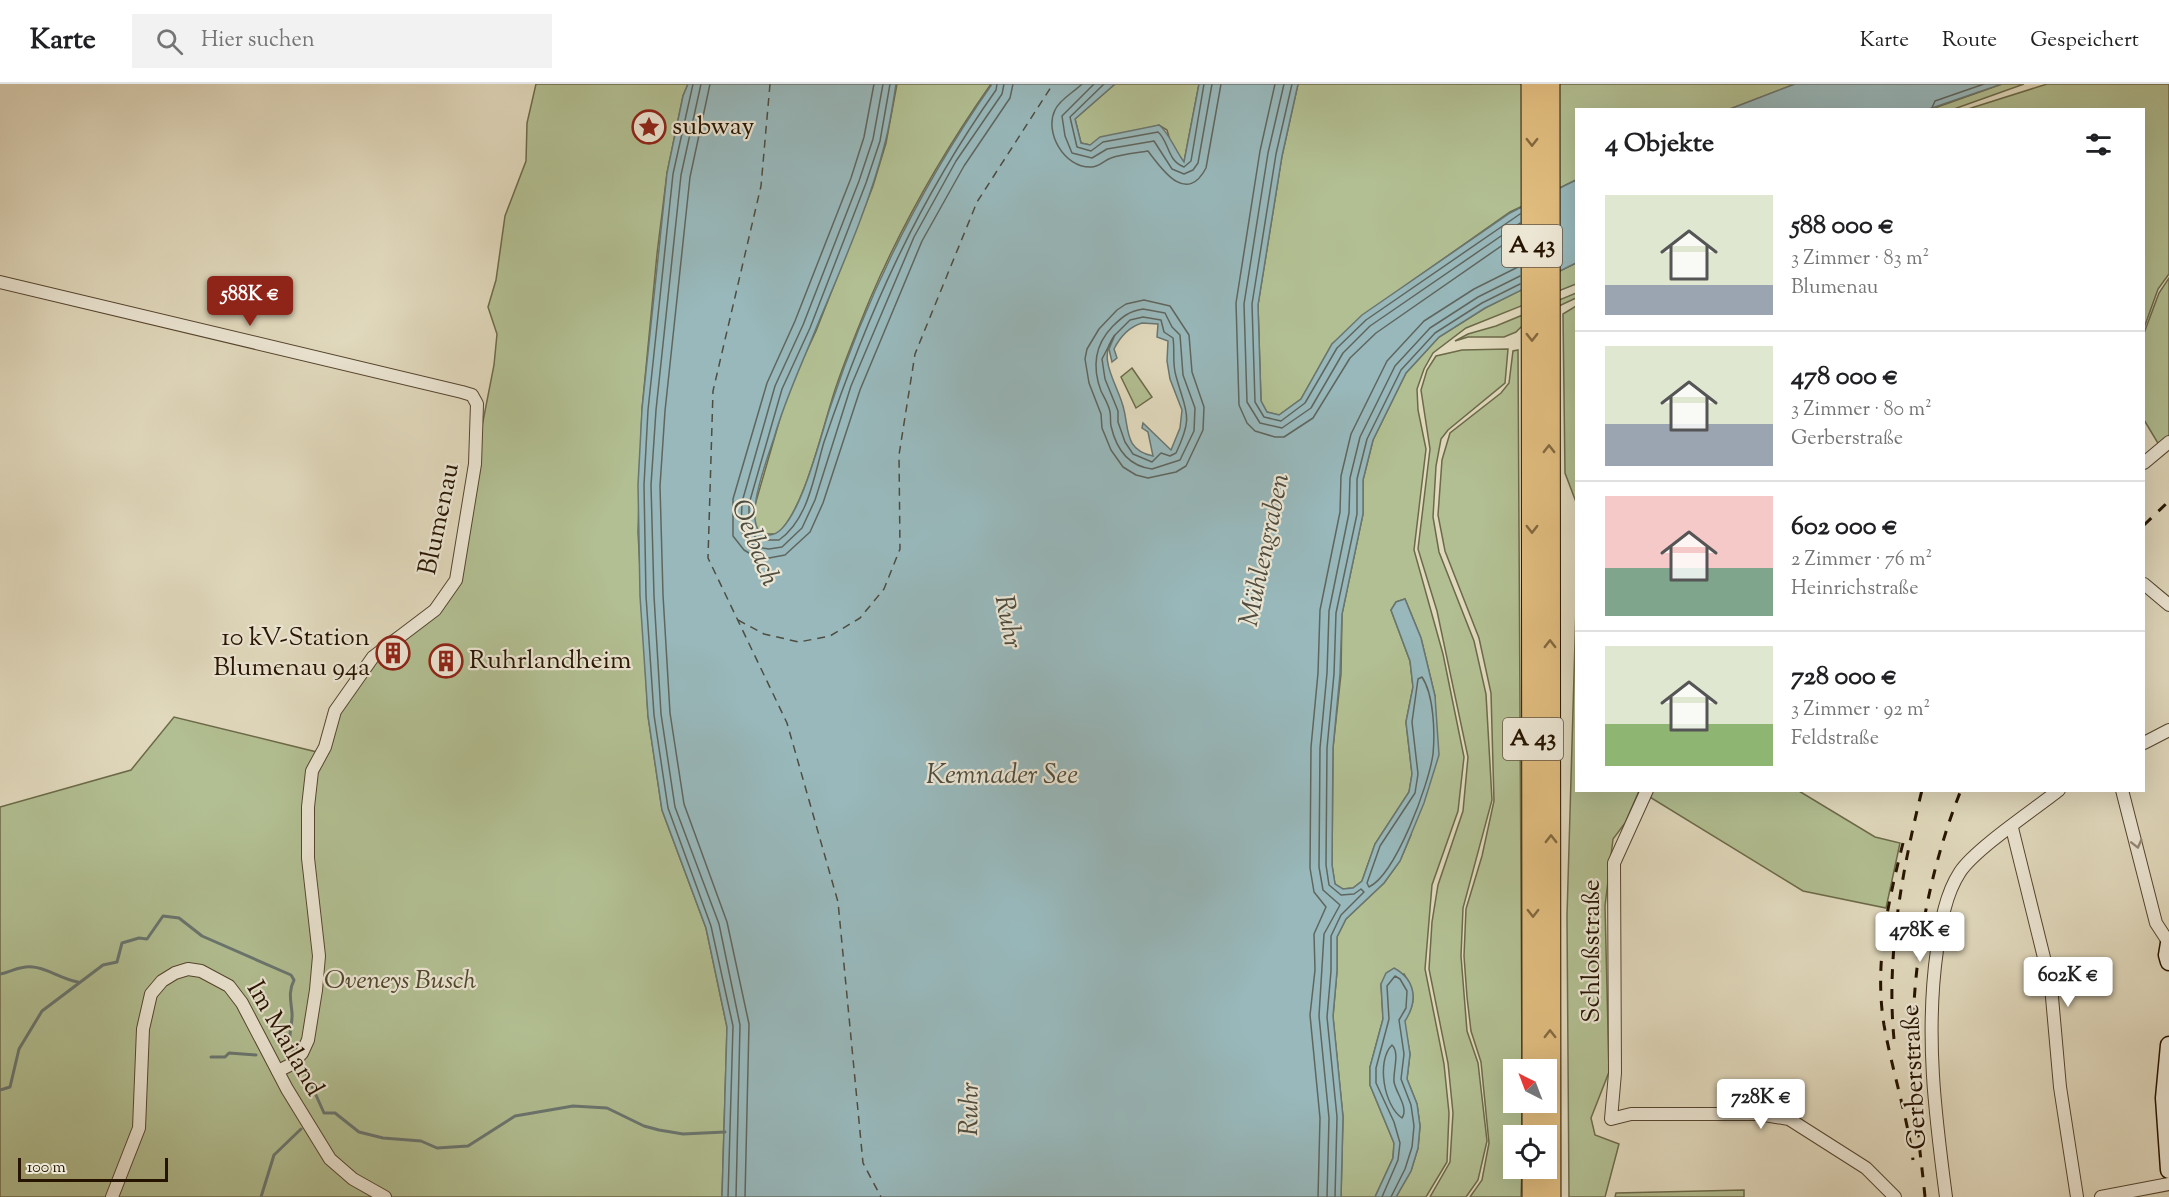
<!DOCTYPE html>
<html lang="de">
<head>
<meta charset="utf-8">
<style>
  body { margin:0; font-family:"Sorts Mill Goudy",serif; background:#f2f2f2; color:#202124; height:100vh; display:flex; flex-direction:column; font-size:22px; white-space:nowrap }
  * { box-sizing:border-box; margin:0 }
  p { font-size:20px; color:#757577 }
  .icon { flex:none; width:33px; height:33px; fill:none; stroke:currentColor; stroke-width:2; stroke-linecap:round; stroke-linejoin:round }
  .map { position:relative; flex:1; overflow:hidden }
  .side { position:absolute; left:1575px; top:24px; width:570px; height:684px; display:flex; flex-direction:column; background:#fff; border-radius:0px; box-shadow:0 6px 24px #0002 }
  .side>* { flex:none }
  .needle { width:39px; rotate:318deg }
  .fabs { position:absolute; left:1503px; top:975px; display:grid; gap:12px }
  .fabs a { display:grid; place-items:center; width:54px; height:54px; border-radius:0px; background:#fff; box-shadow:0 6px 24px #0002; font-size:30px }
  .scale { position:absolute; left:18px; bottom:15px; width:150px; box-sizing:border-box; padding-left:6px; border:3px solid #261400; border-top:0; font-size:16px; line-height:21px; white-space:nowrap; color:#261400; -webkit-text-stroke:4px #ece6d4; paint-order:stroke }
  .price { position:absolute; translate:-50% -51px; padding:0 14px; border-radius:6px; background:#fff; color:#222; font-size:20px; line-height:39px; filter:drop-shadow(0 2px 3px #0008) }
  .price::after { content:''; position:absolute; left:50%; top:36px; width:18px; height:14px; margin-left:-9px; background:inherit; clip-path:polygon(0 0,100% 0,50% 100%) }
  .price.current { background:#8f2418; color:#fff }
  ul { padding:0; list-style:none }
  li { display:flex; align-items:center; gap:18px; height:150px; padding:0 30px }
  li+li { border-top:2px solid #e0e0e0 }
  li span { display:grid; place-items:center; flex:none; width:168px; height:120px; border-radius:0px; color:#555 }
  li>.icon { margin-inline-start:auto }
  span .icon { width:72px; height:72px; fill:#fffc; stroke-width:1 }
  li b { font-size:26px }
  h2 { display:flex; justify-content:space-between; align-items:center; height:72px; padding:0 30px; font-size:26px }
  header { display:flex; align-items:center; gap:36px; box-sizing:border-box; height:84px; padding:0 30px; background:#fff; border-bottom:2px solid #e0e0e0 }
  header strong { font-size:28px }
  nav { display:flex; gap:33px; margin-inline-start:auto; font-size:21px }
  .search { width:420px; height:54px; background:#f2f2f2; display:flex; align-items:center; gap:15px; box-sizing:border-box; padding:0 21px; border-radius:0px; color:#757577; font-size:22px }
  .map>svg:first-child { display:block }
  .green { fill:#b2bf92; stroke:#6c6a49; stroke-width:1.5 }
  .water { fill:#98b8bb; stroke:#6a7670; stroke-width:1.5; fill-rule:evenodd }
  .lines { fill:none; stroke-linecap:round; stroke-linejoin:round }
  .shore { stroke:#5f665e; stroke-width:1.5 }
  .stream { stroke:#6a7670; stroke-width:3 }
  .ferry { stroke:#4e4d41; stroke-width:1.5; stroke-dasharray:8 6; stroke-linecap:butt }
  .street-casing { stroke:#55452f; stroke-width:14 }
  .secondary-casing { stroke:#261400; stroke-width:19 }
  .highway-casing { stroke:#261400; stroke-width:23 }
  .street { stroke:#ece6d4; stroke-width:12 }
  .secondary { stroke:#ece6d4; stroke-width:16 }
  .highway { stroke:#e0bc7e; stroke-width:21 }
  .rail { stroke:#261400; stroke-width:3; stroke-dasharray:10 10; stroke-linecap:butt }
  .oneway { stroke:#83683f }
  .oneway2 { stroke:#938875 }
  .labels { text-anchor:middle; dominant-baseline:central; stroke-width:4.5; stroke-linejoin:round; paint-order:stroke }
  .shield { fill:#ece6d4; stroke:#615340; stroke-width:1.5 }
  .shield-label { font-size:24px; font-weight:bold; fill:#261400 }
  .poi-label { font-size:26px; fill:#261400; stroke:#ece6d4; text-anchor:start }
  .street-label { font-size:26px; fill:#261400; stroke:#ece6d4 }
  .park-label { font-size:26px; font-style:italic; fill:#50472c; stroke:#ece6d4 }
  .water-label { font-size:27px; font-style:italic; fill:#4e4d41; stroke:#ece6d4 }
</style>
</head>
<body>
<header>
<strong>Karte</strong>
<div class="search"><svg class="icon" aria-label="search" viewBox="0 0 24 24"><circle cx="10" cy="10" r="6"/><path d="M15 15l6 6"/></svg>Hier suchen</div>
<nav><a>Karte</a><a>Route</a><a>Gespeichert</a></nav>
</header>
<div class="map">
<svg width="2169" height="1113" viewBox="0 0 2169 1113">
  <rect width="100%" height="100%" fill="#e1d9bd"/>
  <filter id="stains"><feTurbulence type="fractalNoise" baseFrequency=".00333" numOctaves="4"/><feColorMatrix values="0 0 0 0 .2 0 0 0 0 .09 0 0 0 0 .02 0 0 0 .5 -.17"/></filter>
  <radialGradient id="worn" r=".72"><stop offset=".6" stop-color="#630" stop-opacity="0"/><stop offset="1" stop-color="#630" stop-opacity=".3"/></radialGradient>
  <!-- green -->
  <g class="green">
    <polygon points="536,0 688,0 683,12 667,89 657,170 642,325 638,448 648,632 662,726 706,844 727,943 722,1113 0,1113 0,723 131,686 174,633 317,668 335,627 379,559 423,531 452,496 494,281 497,250 488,223 496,196 505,132 526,77 527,39"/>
    <path d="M897 0H991C943 68 903 138 870 215 859 242 847 271 837 300 823 339 806 425 777 450H759L754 444 755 421 788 307 816 247 873 102 886 59Z"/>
    <polygon points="1115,0 1199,0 1184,78 1172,63 1167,46 1159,41 1090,61 1081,59 1075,35"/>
    <polygon points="1298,0 1795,0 1730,25 1576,26 1576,96 1510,128 1406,201 1332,260 1301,315 1279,331 1267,328 1261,317 1258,221 1282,72"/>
    <polygon points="2002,0 2024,0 1954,25 1929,26"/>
    <polygon points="2047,0 2169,0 2169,190 2158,205 2144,244 2144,26 1968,25"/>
    <path d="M1576 179V200L1466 244 1433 269 1424 285 1417 305 1418 326 1426 365 1414 466 1443 570 1464 673 1458 727 1432 801 1425 885 1444 980 1449 1029 1447 1078 1426 1113H1396L1411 1087 1418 1064 1420 1042 1417 1020 1407 995 1410 970 1404 937C1417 919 1415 907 1404 890L1381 900 1383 935 1370 983V1001L1394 1059 1393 1074 1375 1113H1341L1343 1033 1333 933 1337 887V853L1346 835 1384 799 1400 777 1411 751 1435 612 1421 554 1405 515 1396 518 1391 526 1410 577 1413 603 1406 638 1412 690 1409 708 1375 760 1362 797 1353 804 1342 805 1335 800 1332 781 1333 664 1341 590 1342 530 1363 430V396L1373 356 1406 289 1439 253 1485 224Z"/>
    <polygon points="2169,194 2169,353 2159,361 2144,336 2144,249 2159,209"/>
    <polygon points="1576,209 1576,214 1527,237 1516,248 1504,253 1468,253 1455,257 1468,250 1496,242"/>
    <polygon points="1576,222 1576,418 1565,389 1563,230"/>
    <polygon points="1508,265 1505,299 1448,346 1441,355 1436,382 1433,433 1439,468 1474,557 1486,610 1492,716 1463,824 1461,872 1467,947 1478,979 1487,1057 1478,1096 1466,1113 1430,1113 1450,1078 1453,1029 1448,979 1429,885 1432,838 1438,801 1463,727 1468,673 1437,527 1418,465 1430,365 1421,306 1427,286 1436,272 1462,266"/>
    <polygon points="1518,266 1522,985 1514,986 1514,1018 1522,1019 1522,1051 1514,1052 1514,1084 1522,1085 1521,1113 1470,1113 1482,1096 1489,1059 1481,978 1471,947 1467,913 1464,872 1466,825 1482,772 1494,717 1491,609 1479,554 1445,467 1438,431 1442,376 1450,349 1501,309 1509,299 1513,267"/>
    <polygon points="1132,284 1152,313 1136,324 1121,293"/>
    <polygon points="1576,523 1576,706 1639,707 1625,739 1613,755 1605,822 1609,988 1591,1034 1595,1051 1619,1060 1605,1113 1569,1113 1567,832"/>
    <polygon points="1651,706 1799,707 1875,753 1900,759 1886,824 1803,807 1648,712"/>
    <polygon points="1744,1106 1744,1113 1615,1113 1616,1109"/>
  </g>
  <!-- water -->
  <g class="water">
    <path d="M688 0H896C893 20 890 40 885 59 869 122 842 182 817 242 802 280 785 315 774 354 768 373 737 450 769 451 798 452 822 345 831 321 869 206 923 99 992 0H1115L1075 35 1081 59 1090 61 1100 53 1159 41C1168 47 1175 66 1184 78L1199 0H1298L1282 72 1258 221 1261 317 1267 328 1279 331 1301 315 1332 260 1362 231 1510 129 1576 96V179L1485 224 1439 253 1406 289 1373 356 1363 396V430L1342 530 1340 590 1333 664 1332 781 1335 800 1343 805 1353 804 1362 797 1375 760 1409 708 1412 690 1406 638 1413 603 1410 577 1391 526 1396 518 1405 515 1421 554 1435 612 1439 671 1424 719 1400 777 1384 799 1346 835 1337 853V887L1333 932 1343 1033 1341 1113H722L727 943 706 844 662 726 648 632 640 512 638 401 642 325 667 89 683 12ZM1142 239 1158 240 1157 253 1168 257 1167 277 1170 295 1182 326 1180 344 1171 366 1143 339 1142 344 1148 348 1153 372C1125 366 1129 347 1124 326 1119 301 1095 275 1115 251L1109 265 1112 278 1117 274 1114 265C1120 253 1129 243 1142 239Z"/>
    <polygon points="1795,0 2002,0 1929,25 1730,25"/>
    <path d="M1394 884C1416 896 1418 917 1405 937L1410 970 1407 995 1417 1020 1420 1042 1418 1064 1411 1087 1396 1113H1375L1393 1074 1394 1059 1370 1001V983L1383 935 1381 900 1386 889Z"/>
  </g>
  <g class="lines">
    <!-- shore -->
    <g class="shore">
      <polyline points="693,0 673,90 648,326 644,401 646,512 654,631 668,724 711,842 733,942 728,1113"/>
      <polyline points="701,0 681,91 656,326 651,401 654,512 661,630 675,723 719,840 740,941 736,1113"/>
      <polyline points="710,0 690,93 665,327 660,402 663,511 670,629 684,720 727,838 749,940 745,1113"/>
      <polyline points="874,0 864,53 851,94 795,237 767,299 733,415 733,452 744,466 754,472 769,474 785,471 810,448 823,419 860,306 922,157 964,82 1010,14 1013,0"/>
      <polyline points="883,0 873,55 859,97 803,241 775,302 742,418 741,447 749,458 756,463 769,465 782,463 802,444 815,416 851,302 914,153 956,77 1002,10 1004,0"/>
      <path d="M890 0 880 57 866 99 810 244 782 305 749 420V445L758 456H779C809 435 814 391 824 358 868 229 917 118 996 6L997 0"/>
      <path d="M1082 0C1073 9 1060 15 1055 26 1044 48 1064 84 1091 83 1100 83 1104 76 1111 74 1122 70 1136 69 1148 67 1161 84 1186 122 1206 84L1221 0"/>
      <polyline points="1094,0 1062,32 1065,52 1072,69 1092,74 1107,65 1154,57 1172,85 1184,90 1193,86 1198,79 1212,0"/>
      <path d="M1104 0 1070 33 1077 63 1091 67 1103 58 1158 48C1169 57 1167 77 1184 83L1191 77 1204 0"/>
      <polyline points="1275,0 1260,67 1236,219 1239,321 1247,339 1255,347 1275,353 1284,353 1313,334 1350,274 1376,249 1520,149"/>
      <polyline points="1284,0 1268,69 1244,220 1247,318 1260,339 1282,344 1311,324 1343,269 1370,242 1520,139"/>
      <polyline points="1292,0 1276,70 1252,220 1255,318 1264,333 1281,337 1305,319 1337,264 1366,236 1520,130"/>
      <polyline points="1931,26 1935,17 1984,0"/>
      <polygon points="1144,216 1170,222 1189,251 1192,288 1204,323 1203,346 1186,382 1176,388 1148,394 1136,391 1123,383 1111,366 1102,344 1101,330 1089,299 1085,275 1087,265 1099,245 1117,226 1126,220"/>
      <path d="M1143 225 1165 229 1172 243 1180 251 1183 291 1195 324 1194 347 1180 376 1152 385C1128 382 1116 364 1111 342 1110 337 1111 332 1110 328 1109 321 1104 313 1101 307 1092 283 1094 262 1112 243 1122 233 1129 227 1143 225Z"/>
      <path d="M1143 233 1161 236 1164 248 1173 254C1175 267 1172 279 1176 292 1186 329 1194 331 1176 369L1170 372 1161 369 1152 378 1133 370 1125 358 1118 338V327L1105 295 1102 275 1114 252 1130 236Z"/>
      <path d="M1422 593C1434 611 1435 649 1433 670 1429 700 1396 790 1369 803L1367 799 1380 762 1415 709 1418 690 1412 638 1418 595Z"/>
      <path d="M1392 961C1400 969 1393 986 1394 998 1396 1009 1409 1024 1402 1034 1384 1022 1376 977 1392 961Z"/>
      <polyline points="1318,1113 1320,1034 1310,931 1315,886 1314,850 1326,823 1314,808 1310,784 1311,663 1318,589 1320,526 1340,428 1341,392 1351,350 1387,277 1424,237 1474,205 1520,182"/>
      <polyline points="1327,1113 1329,1034 1319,932 1324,850 1340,821 1323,806 1319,783 1320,664 1327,589 1329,527 1349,429 1350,394 1360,353 1395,282 1430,244 1478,213 1520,192"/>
      <polyline points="1335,1113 1337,1033 1327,933 1331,887 1331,852 1341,831 1364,808 1361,805 1354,810 1341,811 1329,801 1326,781 1327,664 1334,590 1336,529 1357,430 1357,395 1367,355 1401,286 1435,249 1482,219 1520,200"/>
      <polyline points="1382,1113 1398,1076 1400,1059 1394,1038 1376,999 1376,984 1389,935 1387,902 1395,892 1400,895 1407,907 1406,924 1399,936 1404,970 1401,995 1411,1021 1414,1042 1412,1063 1405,1085 1391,1113"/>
    </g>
    <!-- stream -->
    <g class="stream">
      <path d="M0 890C12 888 20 881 33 883 47 884 61 895 78 898"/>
      <polyline points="211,973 225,973 229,969 256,971"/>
      <polyline points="302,980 324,1029 335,1029 359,1048 383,1054 421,1057 437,1064 468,1062 515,1032 573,1022 607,1024 644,1042 659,1046 683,1050 725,1048"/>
      <path d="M0 1006 10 1003 19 965 42 927 103 881 117 878 122 859 139 854 147 855 163 832 179 834 202 852 291 891 294 896C288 908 291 917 292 929 293 942 286 954 293 967"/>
      <polyline points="261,1113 274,1071 301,1045"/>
    </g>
    <!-- ferry -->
    <g class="ferry">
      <polyline points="770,0 761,102 713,307 708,474 787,639 838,818 863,1079 881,1113"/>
      <polyline points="738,536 764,550 799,558 830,552 860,534 884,505 900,465 899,371 915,270 977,118 1053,0"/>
    </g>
    <!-- street casing -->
    <g class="street-casing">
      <g id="street">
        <polyline points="0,198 462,308 472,311 477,320 475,380 456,496 435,526 373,573 335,627 325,663 312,687 308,723 308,774 319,872 316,906 308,956 302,969 292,980 278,987"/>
        <polyline points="2144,379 2169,358"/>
        <polyline points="2144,500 2169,521"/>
        <polyline points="2144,659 2169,646"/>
        <polyline points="1647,706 1614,779 1615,989 1611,1035 1631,1030 1758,1030 1789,1035 1866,1084 1895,1113"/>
        <polyline points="2122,706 2156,839 2169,859"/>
        <polyline points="2012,744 2051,902 2060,1003 2077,1113"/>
        <polyline points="112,1113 139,1044 143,945 151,910 162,897 175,889 188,885 201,887 229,902 242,919 287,1005 330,1075 353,1095 385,1113"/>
        <path d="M1946 1113C1935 1030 1925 950 1937 866 1941 839 1945 811 1960 788 1975 765 2035 725 2059 706"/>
        <polyline points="2101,1113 2169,1100"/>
      </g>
    </g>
    <!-- secondary casing -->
    <g class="secondary-casing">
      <g id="secondary">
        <polyline points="2169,859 2167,871 2169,878"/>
        <polyline points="2169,961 2164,1014 2169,1086"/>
      </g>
    </g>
    <!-- highway casing -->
    <g class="highway-casing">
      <g id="highway">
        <polyline points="1532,0 1533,986"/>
        <polyline points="1549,0 1550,1113"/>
        <polyline points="1533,1052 1533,1018"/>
        <polyline points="1533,1113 1533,1084"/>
      </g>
    </g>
    <!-- street -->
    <use href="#street" class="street"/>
    <!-- secondary -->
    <use href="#secondary" class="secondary"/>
    <!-- highway -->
    <use href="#highway" class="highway"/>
    <!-- rail -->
    <g class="rail">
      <polyline points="2144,441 2169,417"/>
      <path d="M1903 759C1888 819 1874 879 1884 941 1892 986 1907 1031 1913 1076"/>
      <path d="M1894 955C1886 872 1902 787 1922 706"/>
      <path d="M1925 1113C1921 1071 1914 1028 1913 985 1910 891 1926 794 1961 706"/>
    </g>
  </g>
  <!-- one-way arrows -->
  <defs><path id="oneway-chevron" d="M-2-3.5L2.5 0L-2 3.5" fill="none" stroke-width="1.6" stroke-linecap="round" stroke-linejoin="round" transform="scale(1.5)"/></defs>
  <g class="oneway">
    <use href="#oneway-chevron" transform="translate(1532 58) rotate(90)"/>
    <use href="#oneway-chevron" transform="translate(1532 253) rotate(90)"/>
    <use href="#oneway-chevron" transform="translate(1549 365) rotate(-90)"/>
    <use href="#oneway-chevron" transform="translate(1532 445) rotate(90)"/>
    <use href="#oneway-chevron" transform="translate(1550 560) rotate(-90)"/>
    <use href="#oneway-chevron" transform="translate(1551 755) rotate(-90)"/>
    <use href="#oneway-chevron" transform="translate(1533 829) rotate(90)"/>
    <use href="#oneway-chevron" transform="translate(1550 950) rotate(-90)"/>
  </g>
  <use class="oneway2" href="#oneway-chevron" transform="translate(2137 760) rotate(76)"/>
  <!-- icons -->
  <defs>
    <g id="sight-ring" transform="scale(1.725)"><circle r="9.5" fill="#ece6d4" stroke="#8f2418" stroke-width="1.5"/><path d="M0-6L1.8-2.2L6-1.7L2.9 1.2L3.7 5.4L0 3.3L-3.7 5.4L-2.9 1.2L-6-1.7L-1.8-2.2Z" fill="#8f2418"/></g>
    <g id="building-ring" transform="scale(1.725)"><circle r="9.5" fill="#ece6d4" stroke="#8f2418" stroke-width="1.5"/><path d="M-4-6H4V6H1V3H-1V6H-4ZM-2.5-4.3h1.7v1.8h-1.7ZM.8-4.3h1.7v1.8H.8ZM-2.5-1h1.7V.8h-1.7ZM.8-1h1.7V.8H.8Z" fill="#8f2418"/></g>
  </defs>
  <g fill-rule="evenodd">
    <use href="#sight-ring" x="649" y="43"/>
    <use href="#building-ring" x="393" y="569"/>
    <use href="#building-ring" x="446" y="577"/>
  </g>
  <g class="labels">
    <!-- shield labels -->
    <g class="shield">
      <rect x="1502" y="141" width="60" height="42" rx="4.5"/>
      <rect x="1503" y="634" width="60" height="42" rx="4.5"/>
    </g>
    <g class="shield-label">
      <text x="1532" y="162">A 43</text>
      <text x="1533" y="655">A 43</text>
    </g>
    <!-- poi labels -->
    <g class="poi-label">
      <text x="672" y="43">subway</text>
      <text x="370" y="554" text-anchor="end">10 kV-Station<tspan x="370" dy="30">Blumenau 94a</tspan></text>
      <text x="469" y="577">Ruhrlandheim</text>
    </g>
    <!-- street labels -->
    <g class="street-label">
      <text transform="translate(440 435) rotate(-78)">Blumenau</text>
      <text transform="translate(1592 867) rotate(-90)">Schloßstraße</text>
      <text transform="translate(284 955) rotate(60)">Im Mailand</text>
      <text transform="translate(1915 993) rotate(-93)">Gerberstraße</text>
    </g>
    <!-- park labels -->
    <g class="park-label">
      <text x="400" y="897">Oveneys Busch</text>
    </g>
    <!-- water labels -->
    <g class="water-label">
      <text transform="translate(754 459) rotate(69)">Oelbach</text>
      <text transform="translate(1266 466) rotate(-78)">Mühlengraben</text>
      <text transform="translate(1007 538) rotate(79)">Ruhr</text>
      <text x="1002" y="692">Kemnader See</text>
      <text transform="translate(971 1025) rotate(-89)">Ruhr</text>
    </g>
  </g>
  <rect width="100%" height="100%" filter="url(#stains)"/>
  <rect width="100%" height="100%" fill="url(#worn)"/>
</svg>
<div class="fabs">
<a><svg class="needle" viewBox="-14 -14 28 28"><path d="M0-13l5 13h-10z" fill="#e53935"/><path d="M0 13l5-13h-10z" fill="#757577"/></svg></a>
<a><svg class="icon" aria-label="locate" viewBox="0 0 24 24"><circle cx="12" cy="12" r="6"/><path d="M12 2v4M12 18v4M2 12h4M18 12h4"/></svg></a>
</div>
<div class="scale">100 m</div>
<b class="price current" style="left:250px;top:243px">588K €</b>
<b class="price" style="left:1920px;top:879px">478K €</b>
<b class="price" style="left:2068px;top:924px">602K €</b>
<b class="price" style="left:1761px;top:1046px">728K €</b>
<section class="side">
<h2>4 Objekte<svg class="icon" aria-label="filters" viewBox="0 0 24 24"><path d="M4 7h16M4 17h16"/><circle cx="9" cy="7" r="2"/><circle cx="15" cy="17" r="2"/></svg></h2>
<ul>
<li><span style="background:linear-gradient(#dfe7d0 75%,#9aa5b1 0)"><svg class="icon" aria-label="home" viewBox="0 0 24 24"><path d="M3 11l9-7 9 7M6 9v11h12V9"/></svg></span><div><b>588 000 €</b><p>3 Zimmer · 83 m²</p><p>Blumenau</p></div></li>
<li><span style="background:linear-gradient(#dfe7d0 65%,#9aa5b1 0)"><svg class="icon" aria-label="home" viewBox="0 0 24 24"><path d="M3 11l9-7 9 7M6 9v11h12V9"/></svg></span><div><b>478 000 €</b><p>3 Zimmer · 80 m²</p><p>Gerberstraße</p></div></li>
<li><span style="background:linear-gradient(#f6c9c9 60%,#7fa58c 0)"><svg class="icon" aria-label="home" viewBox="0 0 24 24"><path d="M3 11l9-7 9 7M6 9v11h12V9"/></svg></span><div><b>602 000 €</b><p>2 Zimmer · 76 m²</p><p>Heinrichstraße</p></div></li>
<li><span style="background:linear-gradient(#dfe7d0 65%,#8fb573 0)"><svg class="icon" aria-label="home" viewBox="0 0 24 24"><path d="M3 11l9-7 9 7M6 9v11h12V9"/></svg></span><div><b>728 000 €</b><p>3 Zimmer · 92 m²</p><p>Feldstraße</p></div></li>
</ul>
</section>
</div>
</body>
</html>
